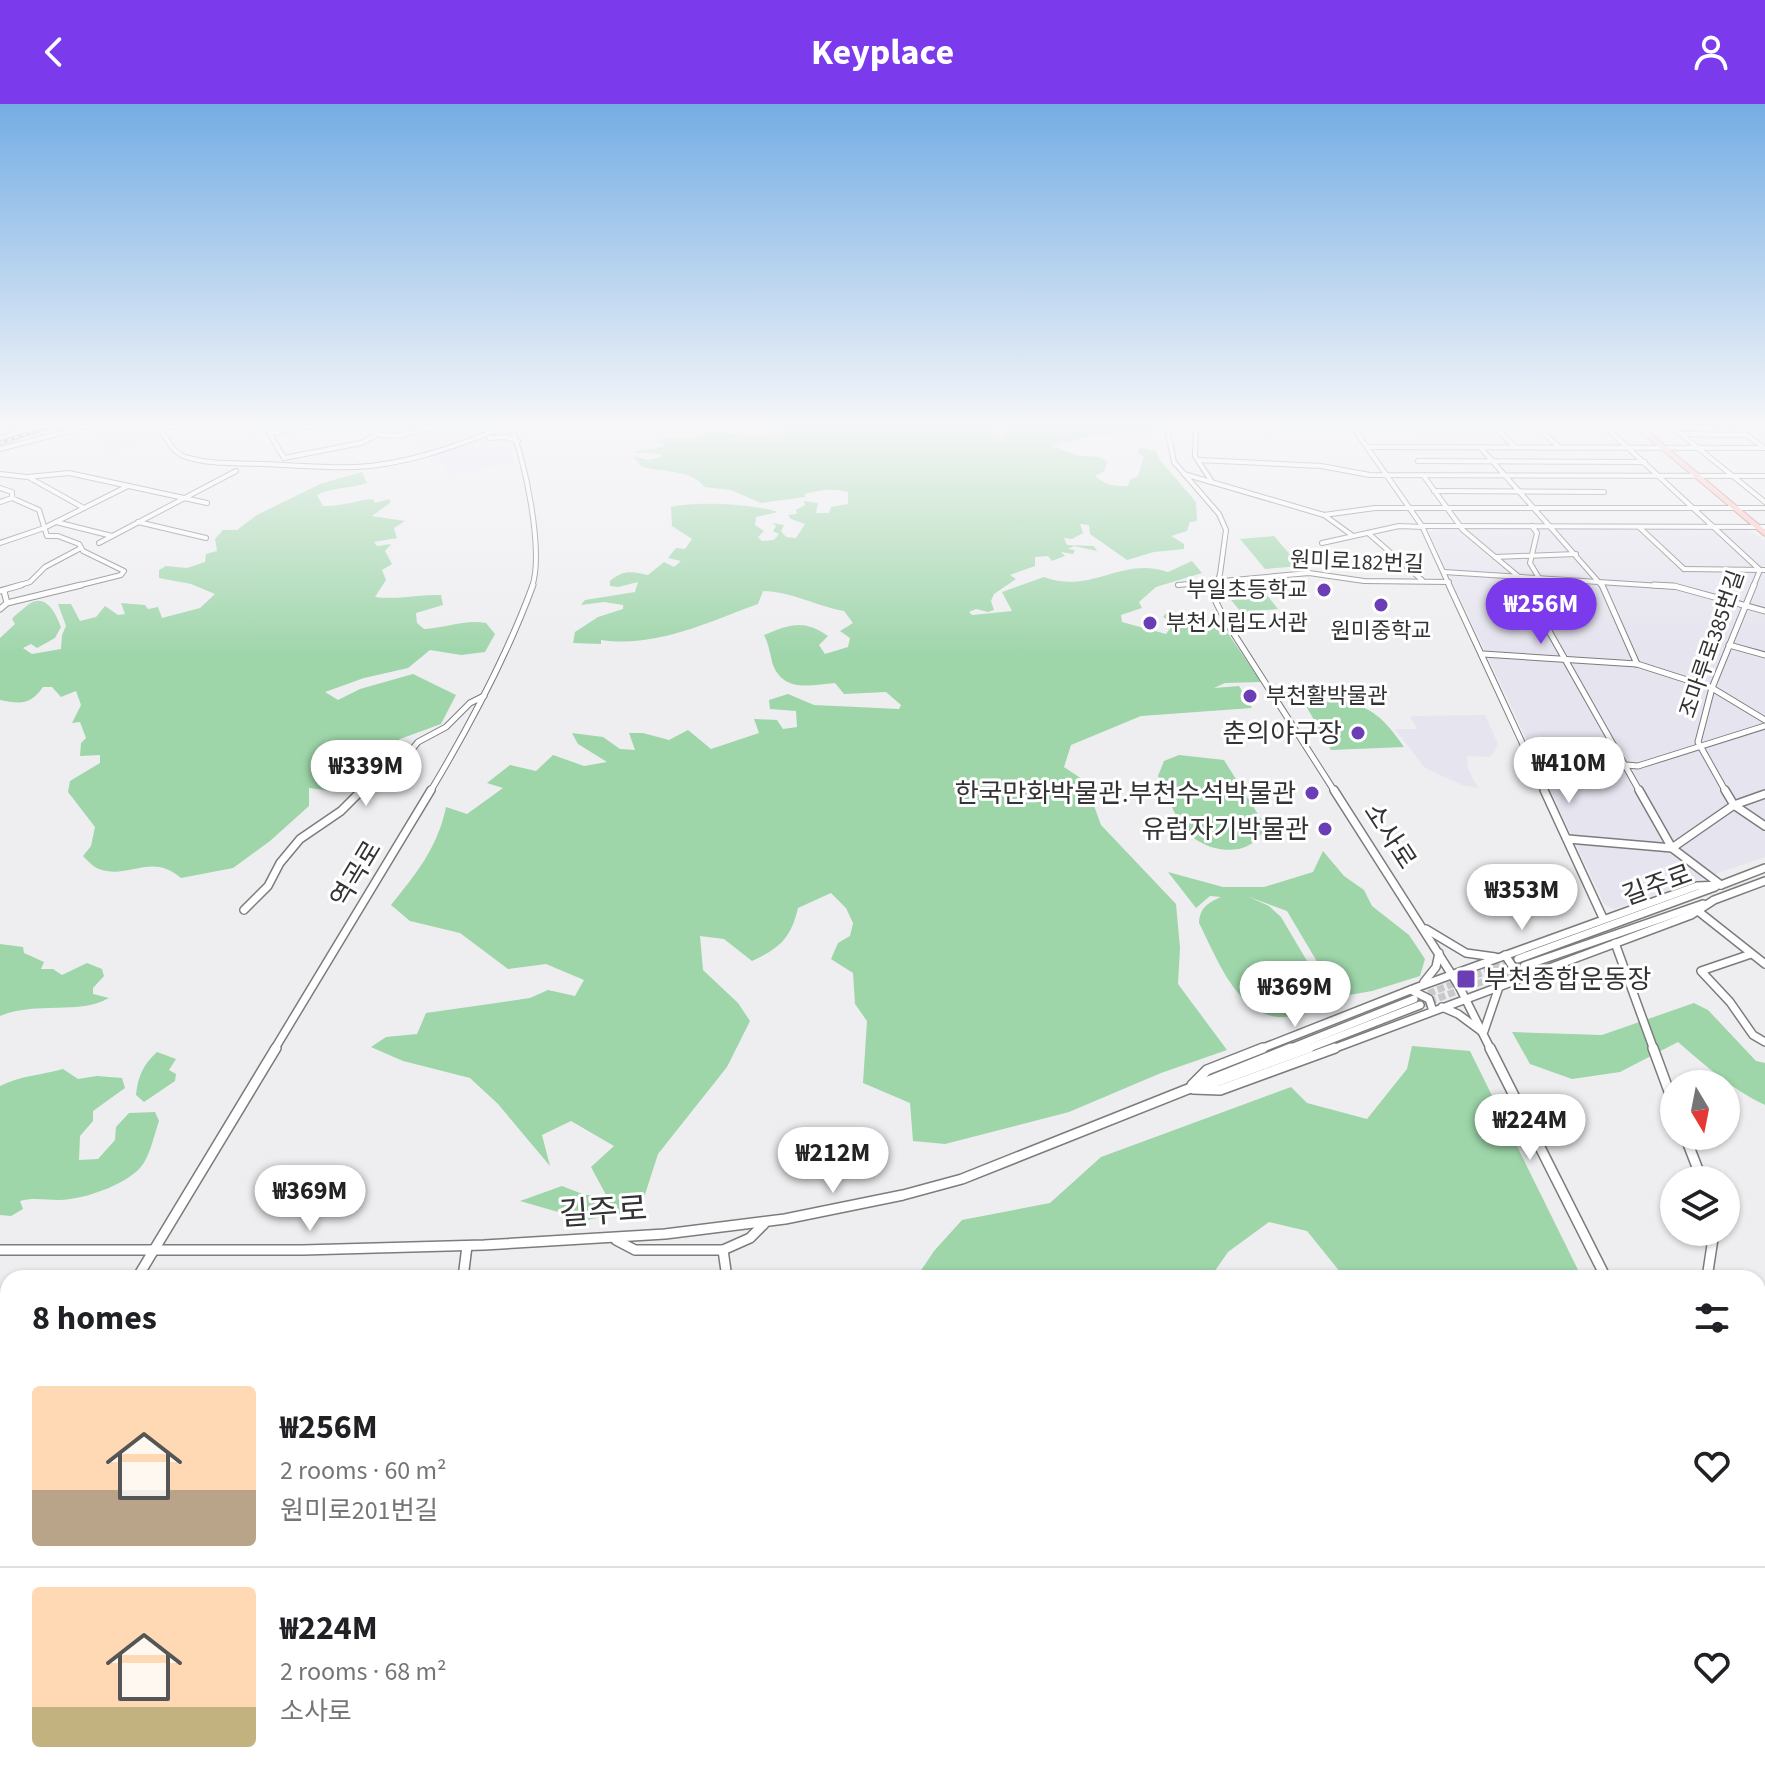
<!DOCTYPE html>
<html lang="en">
<head>
<meta charset="utf-8">
<style>
  body { margin:0; font-family:"Source Sans 3","Noto Sans KR",sans-serif; background:#f6f6f6; color:#202124; height:100vh; display:flex; flex-direction:column; font-size:30px; white-space:nowrap }
  * { box-sizing:border-box; margin:0 }
  p { font-size:26px; color:#757577 }
  .icon { flex:none; width:44px; height:44px; fill:none; stroke:currentColor; stroke-width:2; stroke-linecap:round; stroke-linejoin:round }
  .map { position:relative; flex:1; overflow:hidden }
  .details { position:absolute; left:0px; top:1166px; width:1766px; height:512px; display:flex; flex-direction:column; background:#fff; border-radius:24px 24px 0 0; box-shadow:0 2px 6px #0004 }
  .details>* { flex:none }
  .needle { width:52px; rotate:170deg }
  .controls { position:absolute; left:1660px; top:966px; display:grid; gap:16px }
  .controls a { display:grid; place-items:center; width:80px; height:80px; border-radius:50%; background:#fff; box-shadow:0 2px 6px #0004; font-size:40px }
  .price { position:absolute; translate:-50% -68px; padding:0 18px; border-radius:28px; background:#fff; color:#222; font-size:26px; line-height:52px; filter:drop-shadow(0 2px 4px #0008) }
  .price::after { content:''; position:absolute; left:50%; top:48px; width:24px; height:18px; margin-left:-12px; background:inherit; clip-path:polygon(0 0,100% 0,50% 100%) }
  .price.on { background:#7c3aed; color:#fff }
  ul { padding:0; list-style:none }
  li { display:flex; align-items:center; gap:24px; height:200px; padding:0 32px }
  li+li { border-top:2px solid #e0e0e0 }
  li span { display:grid; place-items:center; flex:none; width:224px; height:160px; border-radius:8px; color:#555 }
  li>.icon { margin-inline-start:auto }
  span .icon { width:96px; height:96px; fill:#fffc; stroke-width:1 }
  li b { font-size:34px }
  h2 { display:flex; justify-content:space-between; align-items:center; height:96px; padding:0 32px; font-size:34px }
  header { display:flex; justify-content:space-between; align-items:center; height:104px; padding:0 32px; background:#7c3aed; color:#fff; font-size:36px; font-weight:700 }
  .map>svg:first-child { display:block }
  .built { fill:#e5e4ef }
  .education { fill:#e5e1f7 }
  .green { fill:#9ed5a9 }
  .lines { fill:none; stroke-linecap:round; stroke-linejoin:round }
  .stream { stroke:#66a2dd; stroke-width:3 }
  .minor-tunnel { stroke:#c9c9cb; stroke-width:7; stroke-dasharray:7 3; stroke-linecap:butt }
  .minor-far4-casing { stroke:#7c7c7e; stroke-width:6 }
  .minor-far3-casing { stroke:#7c7c7e; stroke-width:7 }
  .minor-far2-casing { stroke:#7c7c7e; stroke-width:10 }
  .minor-far1-casing { stroke:#7c7c7e; stroke-width:12 }
  .minor-casing { stroke:#7c7c7e; stroke-width:14 }
  .major-casing { stroke:#b77776; stroke-width:7 }
  .minor-far4 { stroke:#fff; stroke-width:4 }
  .minor-far3 { stroke:#fff; stroke-width:5 }
  .minor-far2 { stroke:#fff; stroke-width:7 }
  .minor-far1 { stroke:#fff; stroke-width:9 }
  .minor { stroke:#fff; stroke-width:11 }
  .major { stroke:#fec4c2; stroke-width:5 }
  .rail-casing { stroke:#5d5d5e; stroke-width:4 }
  .rail { stroke:#fff; stroke-width:2; stroke-dasharray:4; stroke-linecap:butt }
  .minor-bridge-casing { stroke:#7c7c7e; stroke-width:6; stroke-linecap:butt }
  .minor-bridge { stroke:#fff; stroke-width:4 }
  .poi-dot { fill:#6b3eb6; stroke:#fff; stroke-width:3 }
  .labels { text-anchor:middle; dominant-baseline:central; stroke-width:6; stroke-linejoin:round; paint-order:stroke }
  .far-street-label { font-size:22px; fill:#333334; stroke:#fff }
  .far-poi-label { font-size:22px; fill:#333334; stroke:#fff; text-anchor:start }
  .poi-label { font-size:26px; fill:#333334; stroke:#fff; text-anchor:end }
  .street-label { font-size:26px; fill:#333334; stroke:#fff }
  .near-street-label { font-size:32px; fill:#333334; stroke:#fff }
</style>
</head>
<body>
<header><svg class="icon" aria-label="back" viewBox="0 0 24 24"><path d="M15 5l-7 7 7 7"/></svg>Keyplace<svg class="icon" aria-label="person" viewBox="0 0 24 24"><circle cx="12" cy="8" r="4"/><path d="M4 21q1-7 8-7t8 7"/></svg></header>
<div class="map">
<svg width="1765" height="1678" viewBox="0 0 1765 1678">
  <rect width="100%" height="100%" fill="#eeeef1"/>
  <!-- built -->
  <g class="built">
    <polygon points="1436,425 1746,425 1765,436 1765,753 1614,805 1604,800 1429,428"/>
    <polygon points="1485,611 1498,640 1491,653 1467,652 1468,665 1478,684 1462,681 1425,664 1395,625 1417,625 1410,612"/>
  </g>
  <!-- education -->
  <g class="education">
    <polygon points="452,319 470,319 479,330 419,348 409,336 419,333 416,328"/>
    <polygon points="1412,319 1487,319 1515,343 1432,342"/>
    <polygon points="141,320 154,325 163,336 108,349 99,331"/>
    <polygon points="492,334 510,337 514,359 452,370 429,350"/>
  </g>
  <!-- green -->
  <g class="green">
    <path d="M746 319H992L998 325 991 330 1000 333 1011 324 1024 321 1005 319H1156V325L1163 328 1094 331 1052 342 1076 351 1099 353 1108 358 1104 367 1095 372C1105 381 1113 382 1128 382L1130 376 1138 372 1144 353 1138 349 1139 343 1156 347 1160 356 1196 398 1197 417 1190 418 1187 427 1171 432 1184 440V445L1154 448 1127 456 1090 430 1089 421 1080 420 1083 429 1072 435 1064 434 1067 441 1094 442 1097 447 1074 442 1068 445 1075 446 1073 450 1061 448 1065 452 1052 457 1048 452 1035 453V462L1010 471 1016 475 994 490 991 497 994 506 988 508 976 505 969 508 972 511 1012 507 1002 488 1044 473C1092 491 1121 452 1168 468L1192 457 1202 469 1156 483 1139 498 1142 504 1121 511 1122 518 1166 530 1174 519 1163 513 1167 508 1225 525 1261 578 1225 579 1214 584 1239 582 1252 604 1141 612 1071 641 1064 663 1085 677 1101 721 1176 800 1180 844 1178 880 1227 946 1161 969 1069 1008 945 1040 913 1037 910 999 863 979 867 917 855 900 853 869 831 855 838 839 850 832 853 819 846 804 831 789 798 804C791 834 780 844 752 857L724 835 700 832 703 866 738 899 750 917 727 963 658 1050 640 1106 586 1116 520 1097 562 1082 585 1091H606L591 1063 614 1042 571 1017 542 1031 550 1062 498 1000 470 974 403 957 371 943 386 933 417 930 426 909 530 894 548 886 575 892 584 876 546 860 508 865 460 829 410 817 391 801C416 770 438 743 446 703L467 710 503 684 487 679 510 661 536 667 553 651 584 662 607 658 578 640 572 629 603 633 620 645 635 646 629 629H643L669 636 688 626 711 645 759 629 754 615 777 616 783 625 797 623 796 607 770 605 769 596 788 590 814 601 899 605 901 601 886 588 844 590 835 579C812 581 784 589 773 561 770 550 769 541 764 531 790 520 804 515 828 532L819 541 825 550 848 543 850 534 840 527 853 519 844 507C816 502 790 487 763 487L758 500C708 518 656 544 601 536V540L573 539 575 528 598 513 623 505V501L604 498 581 501 585 496 635 488 638 478 618 483 610 482V477C622 466 632 467 648 471L664 458 674 463 681 457 668 454 676 444 685 445 692 435 672 422 671 403C696 397 753 400 778 408L756 413 755 421 764 427 758 433 762 437 774 436 779 430 773 427 776 422 772 419 784 421 781 427 786 433 796 434 805 420 791 415 788 411 797 410 796 406 805 401 804 397 818 399 816 409H829L831 403 848 400V388C835 384 818 386 805 390V393L761 399 731 386 704 383C692 365 660 368 642 363L633 352 648 356 661 353 662 350 632 348 663 343 665 341 657 337 663 335 706 332 705 328 771 333 784 328Z"/>
    <path d="M362 368 367 379C350 385 333 383 317 391L323 402C342 403 355 396 373 395L375 399 389 395 391 398 372 412 405 417 394 424 397 434 374 438 377 442 391 440 385 447 392 460 382 466 386 476 375 493C398 496 418 490 441 491L443 501 416 509 417 519 424 525C445 524 466 515 486 519L495 530 485 548 461 551 430 546 408 564 364 574 325 588 338 596 360 585 413 570 456 591 441 620 400 635 342 683 332 687 309 684V702L270 737 233 764 181 774C151 748 129 776 99 765 93 763 87 756 83 752L91 742 95 723 68 688 70 677 100 659V651L80 652 81 639 86 634 80 618 72 619 81 601 76 587 61 593 52 583H43C31 601 20 600 0 596V534L15 520 12 515C15 511 18 509 22 506 41 486 53 501 61 523L55 534 37 544 31 540 23 544 32 550 61 545 62 531 66 522 58 500H71L80 517 96 513 105 502 118 511 125 510 121 499 145 501 148 505 158 503 162 514 200 504 215 490 191 480 159 474V466L166 462 187 464 205 458 206 450 217 447 215 435 223 426H237L257 411 320 380Z"/>
    <polygon points="1274,432 1300,462 1265,465 1240,435"/>
    <polygon points="1257,479 1278,505 1241,508 1231,496 1243,494 1234,481"/>
    <path d="M1338 597C1373 602 1384 615 1404 643L1331 646 1305 600Z"/>
    <path d="M1179 651 1224 656 1271 731 1261 730C1245 756 1200 747 1184 724 1173 709 1166 689 1158 672L1164 657Z"/>
    <path d="M1323 747 1344 772 1364 786 1372 802 1409 831 1425 855 1420 872 1372 887 1338 893 1287 807 1247 792 1269 802 1281 813 1320 879C1321 893 1316 904 1303 909 1244 931 1219 858 1199 819 1200 803 1208 799 1221 793L1210 792 1196 804 1168 768 1223 783H1264L1313 768Z"/>
    <path d="M0 840 23 843 24 849 44 858 41 865H53L62 871 87 859 102 865 104 872 93 884V890L109 894C80 911 36 897 0 912Z"/>
    <path d="M1694 899 1708 906 1756 957 1765 959V1001C1731 985 1706 962 1678 938L1620 968 1572 975 1530 960 1512 928 1602 931Z"/>
    <polygon points="1412,942 1470,947 1582,1174 1345,1174 1307,1127 1269,1118 1228,1148 1210,1174 916,1174 934,1147 962,1116 1050,1099 1101,1053 1291,983 1307,999 1367,1015 1407,965"/>
    <path d="M157 948 176 955 169 966 176 970 175 977 144 998 136 991C138 972 143 961 157 948Z"/>
    <path d="M63 965 78 975 97 972 122 974 125 984 93 1007V1017L80 1032 79 1056 98 1055 115 1036 116 1023 129 1009 155 1008 159 1017C154 1031 150 1053 140 1064 125 1080 92 1092 70 1095 53 1098 36 1092 20 1097L23 1105 11 1112 0 1111V982C19 972 42 971 63 965Z"/>
    <polygon points="950,1670 1228,1670 1233,1678 942,1678"/>
  </g>
  <g class="lines">
    <!-- stream -->
    <polyline class="stream" points="553,1678 554,1670"/>
    <!-- minor-tunnel -->
    <g class="minor-tunnel">
      <polyline points="1419,893 1518,855"/>
      <polyline points="1420,901 1519,864"/>
    </g>
    <!-- minor-far4 casing -->
    <g class="minor-far4-casing">
      <g id="minor-far4">
        <path d="M149 319C168 327 166 344 183 352 207 361 238 359 263 360 293 361 325 364 355 363 411 361 465 338 516 319"/>
        <polyline points="263,319 284,354"/>
        <path d="M357 319C383 343 417 327 447 319"/>
        <path d="M509 319C525 352 544 448 532 483"/>
        <polyline points="1166,319 1174,358 1219,410 1226,426 1220,470"/>
        <polyline points="1196,319 1195,352 1212,378"/>
        <polyline points="1350,319 1422,422 1450,483"/>
        <polyline points="1491,319 1515,343"/>
        <polyline points="1533,319 1559,343"/>
        <polyline points="1601,319 1760,466"/>
        <polyline points="1667,319 1765,398"/>
        <polyline points="1716,319 1730,329"/>
        <polyline points="1730,319 1763,343"/>
        <polyline points="161,324 199,319"/>
        <polyline points="269,330 324,319"/>
        <polyline points="1681,330 1747,331"/>
        <polyline points="0,334 48,319"/>
        <polyline points="489,334 506,333 518,337"/>
        <polyline points="1367,343 1765,344"/>
        <polyline points="1480,343 1603,483"/>
        <polyline points="0,345 99,319"/>
        <polyline points="284,354 361,339 375,332"/>
        <polyline points="1198,356 1321,362 1370,371 1765,372"/>
        <polyline points="1418,357 1645,358"/>
        <polyline points="0,370 27,373 69,369 207,399"/>
        <polyline points="1184,370 1324,411 1375,404 1765,404"/>
        <polyline points="1423,371 1463,426 1519,473 1525,483"/>
        <polyline points="30,374 84,404"/>
        <polyline points="0,384 12,388 12,394 39,406 47,432 58,432 79,440 83,447 124,467 121,471 73,483"/>
        <polyline points="1434,387 1604,388"/>
        <polyline points="0,398 12,394"/>
        <polyline points="1324,411 1353,432"/>
        <polyline points="56,418 112,432"/>
        <polyline points="138,418 206,434"/>
        <polyline points="1422,422 1765,423"/>
        <polyline points="1532,422 1537,429 1530,459 1539,474"/>
        <polyline points="1639,423 1684,465"/>
        <polyline points="1368,429 1422,476"/>
        <polyline points="0,439 44,424 128,382"/>
        <polyline points="99,439 236,367"/>
        <polyline points="1322,439 1399,422 1423,423"/>
        <polyline points="1495,453 1576,450"/>
        <polyline points="1684,465 1765,466"/>
        <polyline points="1444,468 1677,483"/>
        <polyline points="1178,481 1309,469 1364,477 1449,478"/>
        <polyline points="14,483 30,478 45,463 79,445"/>
        <polyline points="1753,483 1760,466"/>
      </g>
    </g>
    <!-- minor-far3 casing -->
    <g class="minor-far3-casing">
      <g id="minor-far3">
        <polyline points="1449,481 1545,688"/>
        <polyline points="1523,481 1640,688"/>
        <polyline points="1602,481 1637,560"/>
        <polyline points="1654,481 1674,482 1765,507"/>
        <polyline points="1216,483 1216,498 1225,516 1335,688"/>
        <polyline points="0,487 21,481"/>
        <polyline points="7,499 81,481"/>
        <polyline points="0,505 7,499 4,487"/>
        <polyline points="1729,541 1765,551"/>
        <polyline points="1483,550 1637,560 1712,584 1765,616"/>
        <polyline points="1530,653 1638,662 1765,622"/>
        <polyline points="360,688 393,669 418,638 446,623 470,599 484,592"/>
        <path d="M430 688C469 623 507 552 533 481"/>
        <polyline points="1726,688 1698,638 1712,584 1754,481"/>
      </g>
    </g>
    <!-- minor-far2 casing -->
    <g class="minor-far2-casing">
      <g id="minor-far2">
        <polyline points="1334,686 1459,882 1491,946"/>
        <polyline points="1544,686 1603,814"/>
        <polyline points="1639,686 1672,744 1721,781"/>
        <polyline points="1725,686 1734,701 1765,722"/>
        <polyline points="1568,735 1672,744 1734,701 1765,690"/>
        <polyline points="244,806 268,782 280,759 300,735 341,707 362,686"/>
        <polyline points="1698,807 1765,860"/>
        <polyline points="1426,825 1466,849 1495,853"/>
        <polyline points="1615,839 1654,946"/>
        <polyline points="1751,850 1701,867 1730,898 1753,931 1765,938"/>
        <polyline points="1505,851 1513,863 1528,871"/>
        <polyline points="1518,855 1715,783"/>
        <polyline points="1524,862 1703,800"/>
        <polyline points="1424,878 1436,863 1439,849"/>
        <polyline points="1411,886 1429,895 1433,907"/>
        <polyline points="1442,903 1458,910 1481,927"/>
        <polyline points="1484,927 1500,880"/>
        <polyline points="274,946 431,686"/>
        <polyline points="1258,946 1418,883 1697,782 1721,781 1765,764"/>
        <polyline points="1286,946 1414,895"/>
        <polyline points="1304,946 1420,901"/>
        <polyline points="1330,946 1691,811 1714,796 1765,777"/>
      </g>
    </g>
    <!-- minor-far1 casing -->
    <g class="minor-far1-casing">
      <g id="minor-far1">
        <polyline points="1490,944 1606,1174"/>
        <polyline points="1653,944 1674,1001"/>
        <polyline points="1213,979 1309,944"/>
        <polyline points="1192,981 1207,966 1263,944"/>
        <polyline points="1193,985 1220,986 1335,944"/>
        <polyline points="1685,1032 1702,1076"/>
        <polyline points="616,1136 635,1146 723,1146 750,1134 764,1120"/>
        <polyline points="0,1146 303,1146 484,1141 665,1130 785,1115 903,1091 962,1075 1291,944"/>
        <polyline points="723,1146 727,1174"/>
        <polyline points="137,1174 276,944"/>
        <polyline points="463,1174 467,1142"/>
        <polyline points="1707,1174 1714,1128"/>
        <polyline points="0,1234 8,1234"/>
      </g>
    </g>
    <!-- minor casing -->
    <g class="minor-casing">
      <g id="minor">
        <polyline points="0,1282 8,1282"/>
        <polyline points="0,1324 8,1309"/>
        <polyline points="0,1364 8,1364"/>
        <polyline points="0,1417 8,1401"/>
        <polyline points="1758,1533 1765,1554"/>
        <polyline points="0,1553 8,1536"/>
        <polyline points="0,1560 8,1560"/>
        <polyline points="1758,1623 1765,1633"/>
        <polyline points="0,1636 8,1636"/>
        <polyline points="33,1670 33,1678"/>
        <polyline points="359,1670 368,1678"/>
        <polyline points="502,1670 502,1678"/>
        <polyline points="53,1678 68,1670"/>
        <polyline points="185,1678 206,1670"/>
        <polyline points="248,1678 249,1670"/>
        <polyline points="1274,1678 1285,1670"/>
      </g>
    </g>
    <!-- major casing -->
    <g class="major-casing">
      <polyline id="major" points="1634,319 1765,429"/>
    </g>
    <!-- minor-far4 -->
    <use href="#minor-far4" class="minor-far4"/>
    <!-- minor-far3 -->
    <use href="#minor-far3" class="minor-far3"/>
    <!-- minor-far2 -->
    <use href="#minor-far2" class="minor-far2"/>
    <!-- minor-far1 -->
    <use href="#minor-far1" class="minor-far1"/>
    <!-- minor -->
    <use href="#minor" class="minor"/>
    <!-- major -->
    <use href="#major" class="major"/>
    <!-- rail casing -->
    <g class="rail-casing">
      <polyline id="rail" points="0,339 60,319"/>
    </g>
    <!-- rail -->
    <use href="#rail" class="rail"/>
    <!-- minor-bridge casing -->
    <g class="minor-bridge-casing">
      <polyline id="minor-bridge" points="1216,483 1220,470"/>
    </g>
    <!-- minor-bridge -->
    <use href="#minor-bridge" class="minor-bridge"/>
  </g>
  <!-- sky -->
  <linearGradient id="sky" x2="0" y2="1"><stop stop-color="#74ade4"/><stop offset="0.58" stop-color="#f7f7f9"/><stop offset="1" stop-color="#f7f7f9" stop-opacity="0"/></linearGradient>
  <rect width="1765" height="554" fill="url(#sky)"/>
  <!-- markers -->
  <g class="poi-dot">
    <circle cx="1324" cy="486" r="8"/>
    <circle cx="1381" cy="501" r="8"/>
    <circle cx="1150" cy="519" r="8"/>
    <circle cx="1250" cy="592" r="8"/>
    <circle cx="1358" cy="629" r="8"/>
    <circle cx="1312" cy="689" r="8"/>
    <circle cx="1325" cy="725" r="8"/>
    <rect x="1456" y="865" width="20" height="20" rx="4"/>
  </g>
  <g class="labels">
    <!-- far-street labels -->
    <g class="far-street-label">
      <text transform="translate(1357 458) rotate(2)">원미로182번길</text>
      <text transform="translate(1712 540) rotate(-71)">조마루로385번길</text>
    </g>
    <!-- far-poi labels -->
    <g class="far-poi-label">
      <text x="1308" y="486" text-anchor="end">부일초등학교</text>
      <text x="1166" y="519">부천시립도서관</text>
      <text x="1381" y="527" text-anchor="middle">원미중학교</text>
      <text x="1266" y="592">부천활박물관</text>
    </g>
    <!-- poi labels -->
    <g class="poi-label">
      <text x="1342" y="629">춘의야구장</text>
      <text x="1296" y="689">한국만화박물관.부천수석박물관</text>
      <text x="1309" y="725">유럽자기박물관</text>
      <text x="1484" y="875" text-anchor="start">부천종합운동장</text>
    </g>
    <!-- street labels -->
    <g class="street-label">
      <text transform="translate(1390 732) rotate(57)">소사로</text>
      <text transform="translate(356 770) rotate(-59)">역곡로</text>
      <text transform="translate(1657 781) rotate(-20)">길주로</text>
    </g>
    <!-- near-street labels -->
    <g class="near-street-label">
      <text transform="translate(603 1108) rotate(-4)">길주로</text>
    </g>
  </g>
</svg>
<div class="controls">
<a><svg class="needle" viewBox="-14 -14 28 28"><path d="M0-13l5 13h-10z" fill="#e53935"/><path d="M0 13l5-13h-10z" fill="#757577"/></svg></a>
<a><svg class="icon" aria-label="layers" viewBox="0 0 24 24"><path d="M12 4l9 5-9 5-9-5zM3 14l9 5 9-5"/></svg></a>
</div>
<b class="price on" style="left:1541px;top:542px">₩256M</b>
<b class="price" style="left:1569px;top:701px">₩410M</b>
<b class="price" style="left:366px;top:704px">₩339M</b>
<b class="price" style="left:1522px;top:828px">₩353M</b>
<b class="price" style="left:1295px;top:925px">₩369M</b>
<b class="price" style="left:1530px;top:1058px">₩224M</b>
<b class="price" style="left:833px;top:1091px">₩212M</b>
<b class="price" style="left:310px;top:1129px">₩369M</b>
<section class="details">
<h2>8 homes<svg class="icon" aria-label="filters" viewBox="0 0 24 24"><path d="M4 7h16M4 17h16"/><circle cx="9" cy="7" r="2"/><circle cx="15" cy="17" r="2"/></svg></h2>
<ul>
<li><span style="background:linear-gradient(#ffd9b3 65%,#b9a48a 0)"><svg class="icon" aria-label="home" viewBox="0 0 24 24"><path d="M3 11l9-7 9 7M6 9v11h12V9"/></svg></span><div><b>₩256M</b><p>2 rooms · 60 m²</p><p>원미로201번길</p></div><svg class="icon" aria-label="heart" viewBox="0 0 24 24"><path d="M12 20l-8-8c-3-5 5-10 8-4 3-6 11-1 8 4z"/></svg></li>
<li><span style="background:linear-gradient(#ffd9b3 75%,#c2b280 0)"><svg class="icon" aria-label="home" viewBox="0 0 24 24"><path d="M3 11l9-7 9 7M6 9v11h12V9"/></svg></span><div><b>₩224M</b><p>2 rooms · 68 m²</p><p>소사로</p></div><svg class="icon" aria-label="heart" viewBox="0 0 24 24"><path d="M12 20l-8-8c-3-5 5-10 8-4 3-6 11-1 8 4z"/></svg></li>
</ul>
</section>
</div>
</body>
</html>
